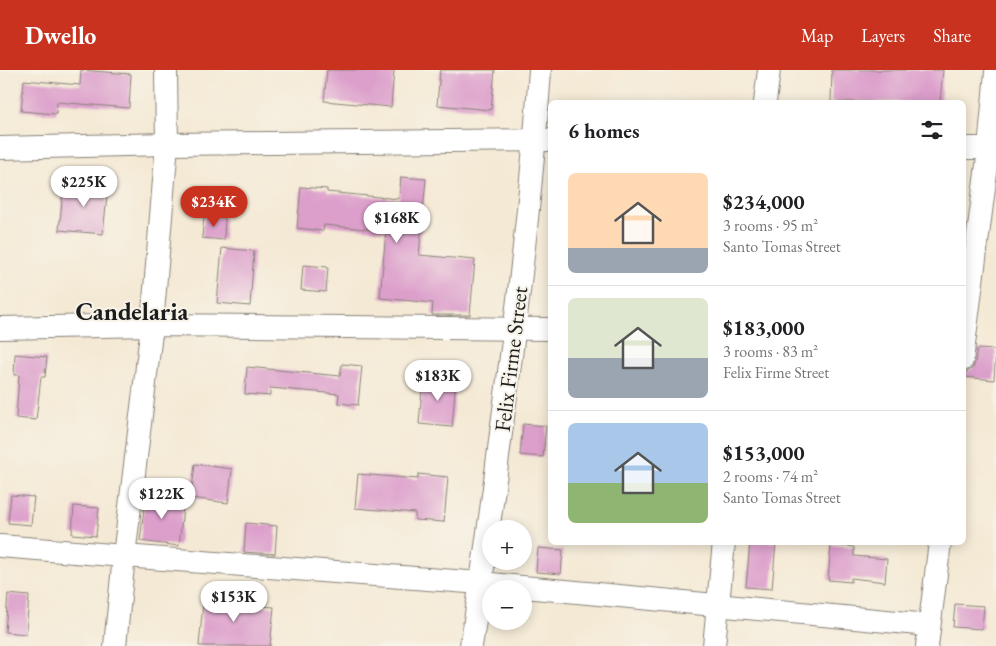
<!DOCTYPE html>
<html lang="en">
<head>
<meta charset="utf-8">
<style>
  body { margin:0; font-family:"EB Garamond",serif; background:#f2f2f2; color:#202124; height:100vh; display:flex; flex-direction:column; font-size:19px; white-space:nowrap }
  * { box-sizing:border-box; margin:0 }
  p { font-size:16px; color:#757577 }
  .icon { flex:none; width:28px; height:28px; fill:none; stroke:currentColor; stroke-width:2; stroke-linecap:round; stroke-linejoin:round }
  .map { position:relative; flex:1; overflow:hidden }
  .sheet { position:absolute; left:548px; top:30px; width:418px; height:445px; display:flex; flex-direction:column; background:#fff; border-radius:8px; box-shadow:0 2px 12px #0003 }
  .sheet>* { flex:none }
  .fabs { position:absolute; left:482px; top:450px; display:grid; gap:10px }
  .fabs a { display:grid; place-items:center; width:50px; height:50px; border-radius:50%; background:#fff; box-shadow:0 2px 12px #0003; font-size:25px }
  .price { position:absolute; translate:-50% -42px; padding:0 11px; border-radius:18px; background:#fff; color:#222; font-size:16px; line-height:32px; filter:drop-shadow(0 1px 2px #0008) }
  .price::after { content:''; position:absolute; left:50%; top:30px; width:15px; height:11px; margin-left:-8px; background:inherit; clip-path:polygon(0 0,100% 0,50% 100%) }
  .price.current { background:#c8321e; color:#fff }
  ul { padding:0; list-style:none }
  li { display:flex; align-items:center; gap:15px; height:125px; padding:0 20px }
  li+li { border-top:1px solid #e0e0e0 }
  li span { display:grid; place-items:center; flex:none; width:140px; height:100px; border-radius:8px; color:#555 }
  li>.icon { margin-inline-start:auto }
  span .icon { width:60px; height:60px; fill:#fffc; stroke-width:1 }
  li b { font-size:21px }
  h2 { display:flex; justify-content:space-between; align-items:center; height:60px; padding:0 20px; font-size:21px }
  header { display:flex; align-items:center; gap:30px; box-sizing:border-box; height:70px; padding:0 25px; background:#c8321e; color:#fff }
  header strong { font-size:24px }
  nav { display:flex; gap:28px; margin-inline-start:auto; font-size:18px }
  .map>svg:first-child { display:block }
  .building { fill:#dc9ecb }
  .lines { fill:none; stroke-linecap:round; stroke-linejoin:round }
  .street-casing { stroke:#888278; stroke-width:24 }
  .street { stroke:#fff; stroke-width:22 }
  .labels { text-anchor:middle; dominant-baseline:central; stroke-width:4; stroke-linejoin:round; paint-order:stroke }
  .street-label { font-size:22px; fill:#1c1c1c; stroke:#f7f3e8 }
  .quarter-label { font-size:25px; font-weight:bold; fill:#1c1c1c; stroke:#f7f3e8 }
</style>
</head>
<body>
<header>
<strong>Dwello</strong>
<nav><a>Map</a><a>Layers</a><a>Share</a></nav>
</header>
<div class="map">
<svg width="996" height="576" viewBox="0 0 996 576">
  <rect width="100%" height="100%" fill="#f7f3e8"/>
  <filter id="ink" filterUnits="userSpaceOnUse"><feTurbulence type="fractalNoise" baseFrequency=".02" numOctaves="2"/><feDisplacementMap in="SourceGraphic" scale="10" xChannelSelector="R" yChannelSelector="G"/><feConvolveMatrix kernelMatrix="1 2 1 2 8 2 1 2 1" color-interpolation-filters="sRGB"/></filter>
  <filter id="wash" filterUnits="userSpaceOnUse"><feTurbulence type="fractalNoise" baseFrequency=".0096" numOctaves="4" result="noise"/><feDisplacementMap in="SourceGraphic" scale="20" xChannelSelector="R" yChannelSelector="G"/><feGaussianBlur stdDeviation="1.12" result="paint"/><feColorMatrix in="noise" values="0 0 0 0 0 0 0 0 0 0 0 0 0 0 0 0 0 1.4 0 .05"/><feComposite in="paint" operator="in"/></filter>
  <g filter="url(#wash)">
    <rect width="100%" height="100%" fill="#f4e9d4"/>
    <g id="blocks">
      <!-- building -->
      <g class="building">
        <polygon points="81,0 131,4 129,38 57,32 56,44 21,41 24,10 80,15"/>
        <polygon points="327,0 394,0 391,37 324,31"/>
        <polygon points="440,0 495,0 491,40 437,35"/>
        <polygon points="832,0 943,0 940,32 831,32"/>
        <polygon points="401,107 426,109 419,185 475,190 470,245 432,245 433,233 380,228 386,161 324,155 323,161 297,158 301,117 327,119 327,122 399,129"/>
        <polygon points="64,112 108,116 103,164 59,160"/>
        <polygon points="204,146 225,148 224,170 202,168"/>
        <polygon points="222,178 254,181 250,236 217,233"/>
        <polygon points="303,195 328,197 326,222 301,220"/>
        <polygon points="977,279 996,280 994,310 964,307 965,302 967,302 973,298 975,292"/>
        <polygon points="15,284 47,287 45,307 41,307 36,350 16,348 19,305 14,305"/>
        <polygon points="342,294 362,296 358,335 338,333 339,324 270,318 270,326 245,324 247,297 340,306"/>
        <polygon points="423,307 456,310 452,357 419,354"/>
        <polygon points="523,354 546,356 543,387 520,385"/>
        <polygon points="195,394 232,399 228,433 191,428"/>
        <polygon points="358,404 418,409 418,404 448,407 444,452 415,450 415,443 355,438"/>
        <polygon points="146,423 184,428 179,476 140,471"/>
        <polygon points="11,425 34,427 31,455 8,453"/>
        <polygon points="74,436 99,438 96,466 72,464"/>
        <polygon points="246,453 277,456 275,484 244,482"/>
        <polygon points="750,472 776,472 772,519 746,517"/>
        <polygon points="831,475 854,477 854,486 887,489 885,512 851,508 851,512 828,510"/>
        <polygon points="538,478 563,480 561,504 536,502"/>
        <polygon points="204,523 234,526 234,534 274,537 270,576 199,576"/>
        <polygon points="8,524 29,526 26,564 5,562"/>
        <polygon points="955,534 984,536 982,559 953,557"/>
      </g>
    </g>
  </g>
  <g filter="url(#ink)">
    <use href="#blocks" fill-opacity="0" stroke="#888278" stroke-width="1"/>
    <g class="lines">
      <!-- street casing -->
      <g class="street-casing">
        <g id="street">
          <polyline points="765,32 769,0"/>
          <polyline points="0,78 167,74 549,70"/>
          <polyline points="962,78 996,78"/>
          <polyline points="0,258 152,255 550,259"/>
          <polyline points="962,290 989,79 996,2"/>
          <polyline points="0,476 124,486 481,513 929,555"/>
          <polyline points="115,576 124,486 152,255 167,74 166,0"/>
          <path d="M471 576C483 502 493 428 502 355 518 237 532 119 540 0"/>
          <polyline points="714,576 724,472"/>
          <polyline points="927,576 940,472"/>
        </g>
      </g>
      <!-- street -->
      <use href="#street" class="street"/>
    </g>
  </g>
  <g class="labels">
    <!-- street labels -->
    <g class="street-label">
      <text transform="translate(511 289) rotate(-83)">Felix Firme Street</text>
    </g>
    <!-- quarter labels -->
    <g class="quarter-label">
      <text x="132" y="241">Candelaria</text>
    </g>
  </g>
</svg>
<div class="fabs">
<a>+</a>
<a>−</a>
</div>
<b class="price" style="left:84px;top:138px">$225K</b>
<b class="price current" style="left:214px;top:158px">$234K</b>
<b class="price" style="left:397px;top:174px">$168K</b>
<b class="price" style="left:438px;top:332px">$183K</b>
<b class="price" style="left:162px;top:450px">$122K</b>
<b class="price" style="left:234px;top:553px">$153K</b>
<section class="sheet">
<h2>6 homes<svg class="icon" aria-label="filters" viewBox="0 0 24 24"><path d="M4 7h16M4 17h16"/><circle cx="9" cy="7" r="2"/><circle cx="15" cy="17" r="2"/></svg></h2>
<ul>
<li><span style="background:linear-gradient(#ffd9b3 75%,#9aa5b1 0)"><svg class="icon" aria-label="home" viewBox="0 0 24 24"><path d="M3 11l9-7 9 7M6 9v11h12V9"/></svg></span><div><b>$234,000</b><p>3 rooms · 95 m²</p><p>Santo Tomas Street</p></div></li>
<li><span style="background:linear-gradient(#dfe7d0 60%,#9aa5b1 0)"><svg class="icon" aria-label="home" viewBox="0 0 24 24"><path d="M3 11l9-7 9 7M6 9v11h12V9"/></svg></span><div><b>$183,000</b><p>3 rooms · 83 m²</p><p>Felix Firme Street</p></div></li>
<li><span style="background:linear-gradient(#a9c7e8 60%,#8fb573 0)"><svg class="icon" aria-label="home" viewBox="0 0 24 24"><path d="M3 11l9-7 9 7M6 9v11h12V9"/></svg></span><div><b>$153,000</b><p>2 rooms · 74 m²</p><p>Santo Tomas Street</p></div></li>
</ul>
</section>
</div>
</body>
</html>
